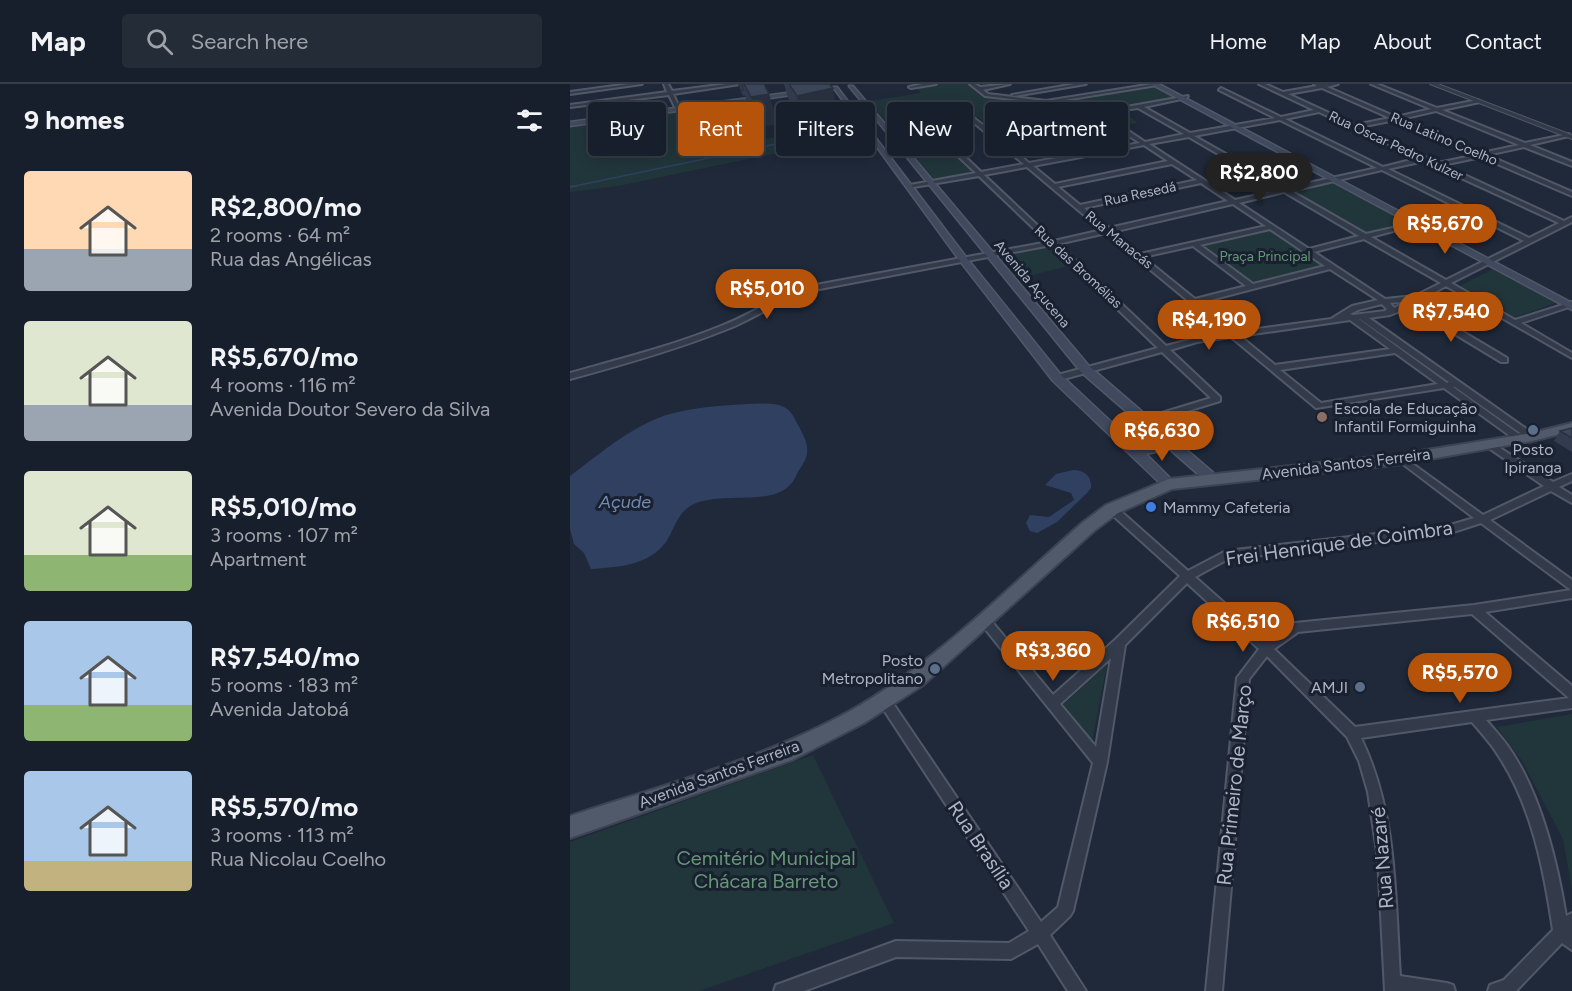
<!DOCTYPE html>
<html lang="en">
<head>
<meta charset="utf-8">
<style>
  body { margin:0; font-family:Figtree,sans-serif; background:#242c38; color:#f1f3f6; height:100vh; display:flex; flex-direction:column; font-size:22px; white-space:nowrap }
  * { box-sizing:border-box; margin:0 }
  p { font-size:20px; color:#9ea2a9 }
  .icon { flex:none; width:33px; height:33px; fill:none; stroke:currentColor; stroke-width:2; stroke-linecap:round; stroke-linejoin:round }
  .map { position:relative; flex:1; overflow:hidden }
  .panel { display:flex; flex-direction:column; background:#171f2c; width:570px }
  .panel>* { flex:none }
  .hud { position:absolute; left:18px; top:18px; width:570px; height:54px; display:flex; gap:12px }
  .price { position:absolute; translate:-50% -51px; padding:0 14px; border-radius:21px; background:#b45309; color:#fff; font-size:20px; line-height:39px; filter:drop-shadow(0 2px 3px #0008) }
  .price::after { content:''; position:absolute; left:50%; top:36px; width:18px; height:14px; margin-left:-9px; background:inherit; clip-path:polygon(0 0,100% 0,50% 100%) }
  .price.current { background:#222; color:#fff }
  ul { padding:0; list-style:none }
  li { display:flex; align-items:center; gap:18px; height:150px; padding:0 24px }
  li span { display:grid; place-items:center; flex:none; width:168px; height:120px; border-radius:6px; color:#555 }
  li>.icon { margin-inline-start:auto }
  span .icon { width:72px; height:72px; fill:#fffc; stroke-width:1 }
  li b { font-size:26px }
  h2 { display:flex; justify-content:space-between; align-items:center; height:72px; padding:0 24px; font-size:26px }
  .tag { padding:0 21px; border-radius:6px; background:#171f2c; box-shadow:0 3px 15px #0003,0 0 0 2px #363d48; font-size:21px; line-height:54px }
  .tag.current { background:#b45309; color:#fff }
  header { display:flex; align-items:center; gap:36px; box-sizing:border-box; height:84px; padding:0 30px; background:#171f2c; border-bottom:2px solid #363d48 }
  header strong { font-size:28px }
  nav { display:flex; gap:33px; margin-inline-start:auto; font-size:21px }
  .search { width:420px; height:54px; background:#242c38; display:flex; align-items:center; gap:15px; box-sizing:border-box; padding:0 21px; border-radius:6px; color:#9ea2a9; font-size:22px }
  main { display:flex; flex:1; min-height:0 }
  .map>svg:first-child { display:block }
  .green { fill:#21363b }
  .water { fill:#2f4061 }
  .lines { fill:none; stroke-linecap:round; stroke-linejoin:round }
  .stream-far1 { stroke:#2f4061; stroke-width:1.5 }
  .stream { stroke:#2f4061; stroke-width:2 }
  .minor-casing { stroke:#515868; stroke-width:4 }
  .tertiary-casing { stroke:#515868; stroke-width:2 }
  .secondary-casing { stroke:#515868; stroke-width:3 }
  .primary-casing { stroke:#3c4454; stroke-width:4 }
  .minor { fill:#333b4b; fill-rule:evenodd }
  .tertiary { fill:#333b4b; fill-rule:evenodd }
  .secondary { fill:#41495e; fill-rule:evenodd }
  .primary { fill:#515a6b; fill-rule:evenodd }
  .wall { fill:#333c4e }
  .shaded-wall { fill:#293140 }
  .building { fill:#3b465b; stroke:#293140; stroke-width:1.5 }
  .education-dot { fill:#8d6e63; stroke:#19202f; stroke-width:2 }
  .service-dot { fill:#5c6f8a; stroke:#19202f; stroke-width:2 }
  .shop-dot { fill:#3f7fe0; stroke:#19202f; stroke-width:2 }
  .labels { text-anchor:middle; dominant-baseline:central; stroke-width:6; stroke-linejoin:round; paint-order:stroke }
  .far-street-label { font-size:14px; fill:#aeb5c7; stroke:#19202f }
  .far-park-label { font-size:14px; fill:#639a74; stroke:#19202f }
  .poi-label { font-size:16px; fill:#aeb5c7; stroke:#19202f; text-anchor:start }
  .street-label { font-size:16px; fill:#aeb5c7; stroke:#19202f }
  .water-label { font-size:18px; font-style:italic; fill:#7389b2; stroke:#19202f }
  .near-street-label { font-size:20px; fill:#aeb5c7; stroke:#19202f }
  .near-park-label { font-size:20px; fill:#639a74; stroke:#19202f }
</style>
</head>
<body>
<header>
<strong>Map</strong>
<div class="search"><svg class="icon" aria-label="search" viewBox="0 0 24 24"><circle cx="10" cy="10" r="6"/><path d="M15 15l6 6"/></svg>Search here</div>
<nav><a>Home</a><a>Map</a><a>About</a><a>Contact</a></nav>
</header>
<main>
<section class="panel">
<h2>9 homes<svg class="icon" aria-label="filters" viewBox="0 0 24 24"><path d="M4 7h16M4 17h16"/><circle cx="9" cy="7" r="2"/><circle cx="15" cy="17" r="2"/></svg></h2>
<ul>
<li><span style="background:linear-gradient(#ffd9b3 65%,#9aa5b1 0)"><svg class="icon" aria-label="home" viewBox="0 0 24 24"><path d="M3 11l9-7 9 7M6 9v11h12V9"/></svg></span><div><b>R$2,800/mo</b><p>2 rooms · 64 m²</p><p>Rua das Angélicas</p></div></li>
<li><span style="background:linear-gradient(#dfe7d0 70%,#9aa5b1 0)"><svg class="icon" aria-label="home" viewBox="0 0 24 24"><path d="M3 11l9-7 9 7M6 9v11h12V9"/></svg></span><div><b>R$5,670/mo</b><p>4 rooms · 116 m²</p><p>Avenida Doutor Severo da Silva</p></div></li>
<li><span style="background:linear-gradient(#dfe7d0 70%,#8fb573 0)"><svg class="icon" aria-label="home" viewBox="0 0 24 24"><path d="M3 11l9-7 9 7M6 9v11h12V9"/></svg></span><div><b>R$5,010/mo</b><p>3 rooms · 107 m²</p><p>Apartment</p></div></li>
<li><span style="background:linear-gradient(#a9c7e8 70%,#8fb573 0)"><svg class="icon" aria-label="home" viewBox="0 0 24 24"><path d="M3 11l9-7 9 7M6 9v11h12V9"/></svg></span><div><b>R$7,540/mo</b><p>5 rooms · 183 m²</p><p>Avenida Jatobá</p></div></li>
<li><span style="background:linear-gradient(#a9c7e8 75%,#c2b280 0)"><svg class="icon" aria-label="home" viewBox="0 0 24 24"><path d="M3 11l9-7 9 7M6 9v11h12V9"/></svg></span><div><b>R$5,570/mo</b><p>3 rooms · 113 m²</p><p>Rua Nicolau Coelho</p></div></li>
</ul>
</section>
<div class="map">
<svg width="1002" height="907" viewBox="0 0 1002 907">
  <rect width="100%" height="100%" fill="#1f293a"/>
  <!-- green -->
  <g class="green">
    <polygon points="369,0 399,0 416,12 475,19 584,2 606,14 548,24 568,39 485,54 464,38 421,45 408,33 323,47 299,17 351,9 346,3"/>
    <polygon points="156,20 176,59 285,37 295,51 48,102 0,108 0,41"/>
    <polygon points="366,52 406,89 365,96 332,57"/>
    <polygon points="763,98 837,138 794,149 722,107"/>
    <polygon points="700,145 754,182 682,200 631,162"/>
    <polygon points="481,162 501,181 448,195 429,173"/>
    <polygon points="923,185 986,219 945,233 890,202"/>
    <polygon points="537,581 522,657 492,622"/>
    <polygon points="1002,630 1002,806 993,755 952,677 927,643"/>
    <polygon points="243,671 324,839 129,907 0,907 0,758"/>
  </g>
  <!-- water -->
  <g class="water">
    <path d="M178 320C189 320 204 318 214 323 222 327 224 334 228 341 238 359 242 368 229 386 226 391 224 398 219 402 199 422 150 407 122 421 107 429 104 446 96 458 78 482 48 483 21 485L14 469 4 460 0 445V392C32 368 69 336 108 328 131 323 155 321 178 320Z"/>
    <path d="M503 386C514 386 522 392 521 404L517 409 487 438 467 449 460 447 456 439 460 431 479 433 504 416 501 409 475 401 486 390Z"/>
  </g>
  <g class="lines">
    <!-- stream-far1 -->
    <g class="stream-far1">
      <polyline points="325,35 328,34"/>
      <polyline points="0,103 268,47"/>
    </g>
    <!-- stream -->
    <polyline class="stream" points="0,103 6,102"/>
    <!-- minor casing -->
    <g class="minor-casing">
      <g id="minor">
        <polygon points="59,0 72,0 0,10 0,8"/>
        <polygon points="94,0 98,0 102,7 157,0 170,0 103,10 109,23 107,24 105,23 99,11 0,23 0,21 97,8"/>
        <polygon points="353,0 366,0 341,4 339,3"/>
        <polygon points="400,0 405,0 410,3 440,0 413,6 418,10 476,17 583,0 587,1 476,19 415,12"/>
        <polygon points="505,0 516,0 444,12 442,11"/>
        <path d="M689 0H695L713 8 747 2 744 0H768L757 3 826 33 861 25 801 0H807L867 24 908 16 910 18 872 26 955 59 999 50V52L960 61 1002 78V82L954 63 917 71 1002 108V112L911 73 873 81 994 137 1002 133V138L881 199 945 236 1002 218V222L951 239 1002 269V274L876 202 850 216 846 220 937 274V278H931L840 223 820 231 799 234 965 351 967 353 965 355H959L885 303H883L953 353 955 355 953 357H947L874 304 746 324 661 253 627 258 600 266 650 313V317L578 339H572L571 337 572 335 641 314 592 268 490 296H484V292L588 264 481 161 239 207C209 216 184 235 155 246 105 266 52 281 0 295V289C50 275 102 262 151 242 180 231 205 213 235 203L478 158 409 92 338 104V102L340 101 406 89 367 52 326 59 324 56 370 49 411 88 454 80 403 38 405 35 418 45 462 38 485 54 551 42 575 58 614 50 568 24 553 26 551 24 618 12 616 14 574 23 620 49 705 34 649 6 651 4 711 33 744 26ZM752 4 820 34 785 41 718 10ZM866 27 949 61 912 69 831 35ZM749 28 849 74 813 83 715 35ZM710 36 807 84 716 104 624 52ZM825 36 906 71 868 79 790 43ZM461 42 479 55 439 62 421 48ZM550 46 570 59 459 79 442 65ZM619 53 710 106 665 116 579 60ZM574 61 598 77 485 100 463 82ZM854 77 989 139 959 154 818 85ZM602 80 627 96 510 121 488 103ZM457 83 532 146 484 157 414 91ZM812 86 954 157 876 196 801 153 853 139V137L796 150 721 107ZM631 99 658 117 539 144 514 124ZM714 108 789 152 739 165 669 119ZM663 120 696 142 570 170 542 148ZM700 145 755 182 683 200 630 161ZM536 149 657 249 626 254 596 262 488 160ZM794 155 871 199 845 212 815 215 744 168ZM623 162 676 202 625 215 573 173ZM760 185 808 216 782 222 761 235 665 248 629 219ZM840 217 824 224 820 219ZM812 220 817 225 815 227 783 231 780 230 788 226ZM789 235H790L879 298 877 299ZM780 236 820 265 705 281 670 252ZM825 269 868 300 751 319 710 286Z"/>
        <polygon points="24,25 28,26 29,35 24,34"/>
        <path d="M919 357 983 398 1002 390V397L989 403 1002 411V419L981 407 920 436 1002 496V514L915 528 1002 602V624L916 636C923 644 931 653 937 661 970 707 987 777 996 832L1002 829V866L992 859 946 907H918L920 901 934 896 983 846C974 786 962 722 928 671 921 659 911 649 902 638L791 654C827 728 825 811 830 892L877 899 883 901 885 907H815L808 774 798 708 789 677 777 653 697 572 679 595 652 907H636L667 594 689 565 617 499 555 561 537 678 503 827 500 832 480 851 516 907H498L468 860 441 875 326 873 234 907H204L206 901 212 899 326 857 439 859 459 847 310 620 308 616 310 612 314 611 318 612 471 838 488 823 523 679 408 536 410 533 414 531 418 533 483 611 545 556 610 492 538 427 537 425 538 423H546L618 487 656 467 877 442 904 434 829 377 827 375 829 373 832 372 913 431 974 402 916 362 914 360ZM911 439 1001 506 904 521 725 539 697 557 625 493 658 475 877 450ZM902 530 999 614 785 643 704 565 728 548ZM541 574 526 663 490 620Z"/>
      </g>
    </g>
    <!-- tertiary casing -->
    <g class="tertiary-casing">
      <polygon id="tertiary" points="860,0 868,0 1002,51 1002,55"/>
    </g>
    <!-- secondary casing -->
    <g class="secondary-casing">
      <g id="secondary">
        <polygon points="581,0 589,0 1002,219 1002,226"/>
        <polygon points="279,2 283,2 519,282 647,392 649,395 647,398 637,398 596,362 590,367 576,370 606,400 599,405 594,403 483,297 390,177 263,3 267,3 396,173 491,291 568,363 581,361 588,355 511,288"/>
        <polygon points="238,6 236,9 0,42 0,38"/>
      </g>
    </g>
    <!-- primary casing -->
    <g class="primary-casing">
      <path id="primary" d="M1002 339V347L962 357 832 380 602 405 548 429 524 447 353 601 294 639 222 676 0 754V732C94 701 193 675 280 627 363 581 440 502 512 439L536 421 599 395 832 370 962 349Z"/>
    </g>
    <!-- minor -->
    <use href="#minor" class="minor"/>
    <!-- tertiary -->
    <use href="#tertiary" class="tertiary"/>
    <!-- secondary -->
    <use href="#secondary" class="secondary"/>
    <!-- primary -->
    <use href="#primary" class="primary"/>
  </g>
  <!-- wall -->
  <g class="wall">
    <polygon points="172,0 194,0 199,10 207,40 189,43 177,20 175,11 173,12 170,6 169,1 172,1"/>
    <polygon points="214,0 259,0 267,28 232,36 218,14"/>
    <polygon points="1002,344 1002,368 984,357 990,347"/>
  </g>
  <!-- shaded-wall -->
  <g class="shaded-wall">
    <polygon points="263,4 267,28 232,36 227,12"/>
    <polygon points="199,10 207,40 189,43 181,13"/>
  </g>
  <!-- building -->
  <g class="building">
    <polygon points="174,0 194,0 199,10 181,13"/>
    <polygon points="219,0 259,0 263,4 227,12"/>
    <polygon points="169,1 172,1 173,6 171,7"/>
    <polygon points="1002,344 1002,354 990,347"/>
  </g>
  <!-- markers -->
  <circle class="education-dot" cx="752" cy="333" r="6"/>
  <g class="service-dot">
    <circle cx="963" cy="346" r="6"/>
    <circle cx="365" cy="585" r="6"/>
    <circle cx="790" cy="603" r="6"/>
  </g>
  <circle class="shop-dot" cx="581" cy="423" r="6"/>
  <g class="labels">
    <!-- far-street labels -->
    <g class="far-street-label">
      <text transform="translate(874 55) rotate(23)">Rua Latino Coelho</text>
      <text transform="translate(826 62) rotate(25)">Rua Oscar Pedro Kulzer</text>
      <text transform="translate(570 110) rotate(-12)">Rua Resedá</text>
      <text transform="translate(549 156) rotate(39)">Rua Manacás</text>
      <text transform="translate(508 183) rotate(43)">Rua das Bromélias</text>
      <text transform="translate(462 200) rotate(50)">Avenida Açucena</text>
    </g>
    <!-- far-park labels -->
    <g class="far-park-label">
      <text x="695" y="172">Praça Principal</text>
    </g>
    <!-- poi labels -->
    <g class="poi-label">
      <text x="764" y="324">Escola de Educação<tspan x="764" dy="18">Infantil Formiguinha</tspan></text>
      <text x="963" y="365" text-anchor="middle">Posto<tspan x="963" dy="18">Ipiranga</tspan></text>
      <text x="593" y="423">Mammy Cafeteria</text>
      <text x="353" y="576" text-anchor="end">Posto<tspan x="353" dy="18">Metropolitano</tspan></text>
      <text x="778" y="603" text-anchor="end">AMJI</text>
    </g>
    <!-- street labels -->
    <g class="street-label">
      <text transform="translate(776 380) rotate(-7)">Avenida Santos Ferreira</text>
      <text transform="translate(149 690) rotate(-20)">Avenida Santos Ferreira</text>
    </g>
    <!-- water labels -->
    <g class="water-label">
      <text x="55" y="418">Açude</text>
    </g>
    <!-- near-street labels -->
    <g class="near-street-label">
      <text transform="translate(769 459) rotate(-8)">Frei Henrique de Coimbra</text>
      <text transform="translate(664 701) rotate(-84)">Rua Primeiro de Março</text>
      <text transform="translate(411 761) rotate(56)">Rua Brasília</text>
      <text transform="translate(812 774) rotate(-95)">Rua Nazaré</text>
    </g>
    <!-- near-park labels -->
    <g class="near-park-label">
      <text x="196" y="774">Cemitério Municipal<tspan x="196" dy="23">Chácara Barreto</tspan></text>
    </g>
  </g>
</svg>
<b class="price current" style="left:689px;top:120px">R$2,800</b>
<b class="price" style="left:875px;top:171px">R$5,670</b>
<b class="price" style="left:197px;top:236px">R$5,010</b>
<b class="price" style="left:881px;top:259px">R$7,540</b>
<b class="price" style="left:639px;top:267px">R$4,190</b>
<b class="price" style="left:592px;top:378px">R$6,630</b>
<b class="price" style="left:673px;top:569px">R$6,510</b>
<b class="price" style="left:483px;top:598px">R$3,360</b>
<b class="price" style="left:890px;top:620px">R$5,570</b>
<div class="hud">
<a class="tag">Buy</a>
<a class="tag current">Rent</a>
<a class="tag">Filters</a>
<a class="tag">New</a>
<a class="tag">Apartment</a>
</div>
</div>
</main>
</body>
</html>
